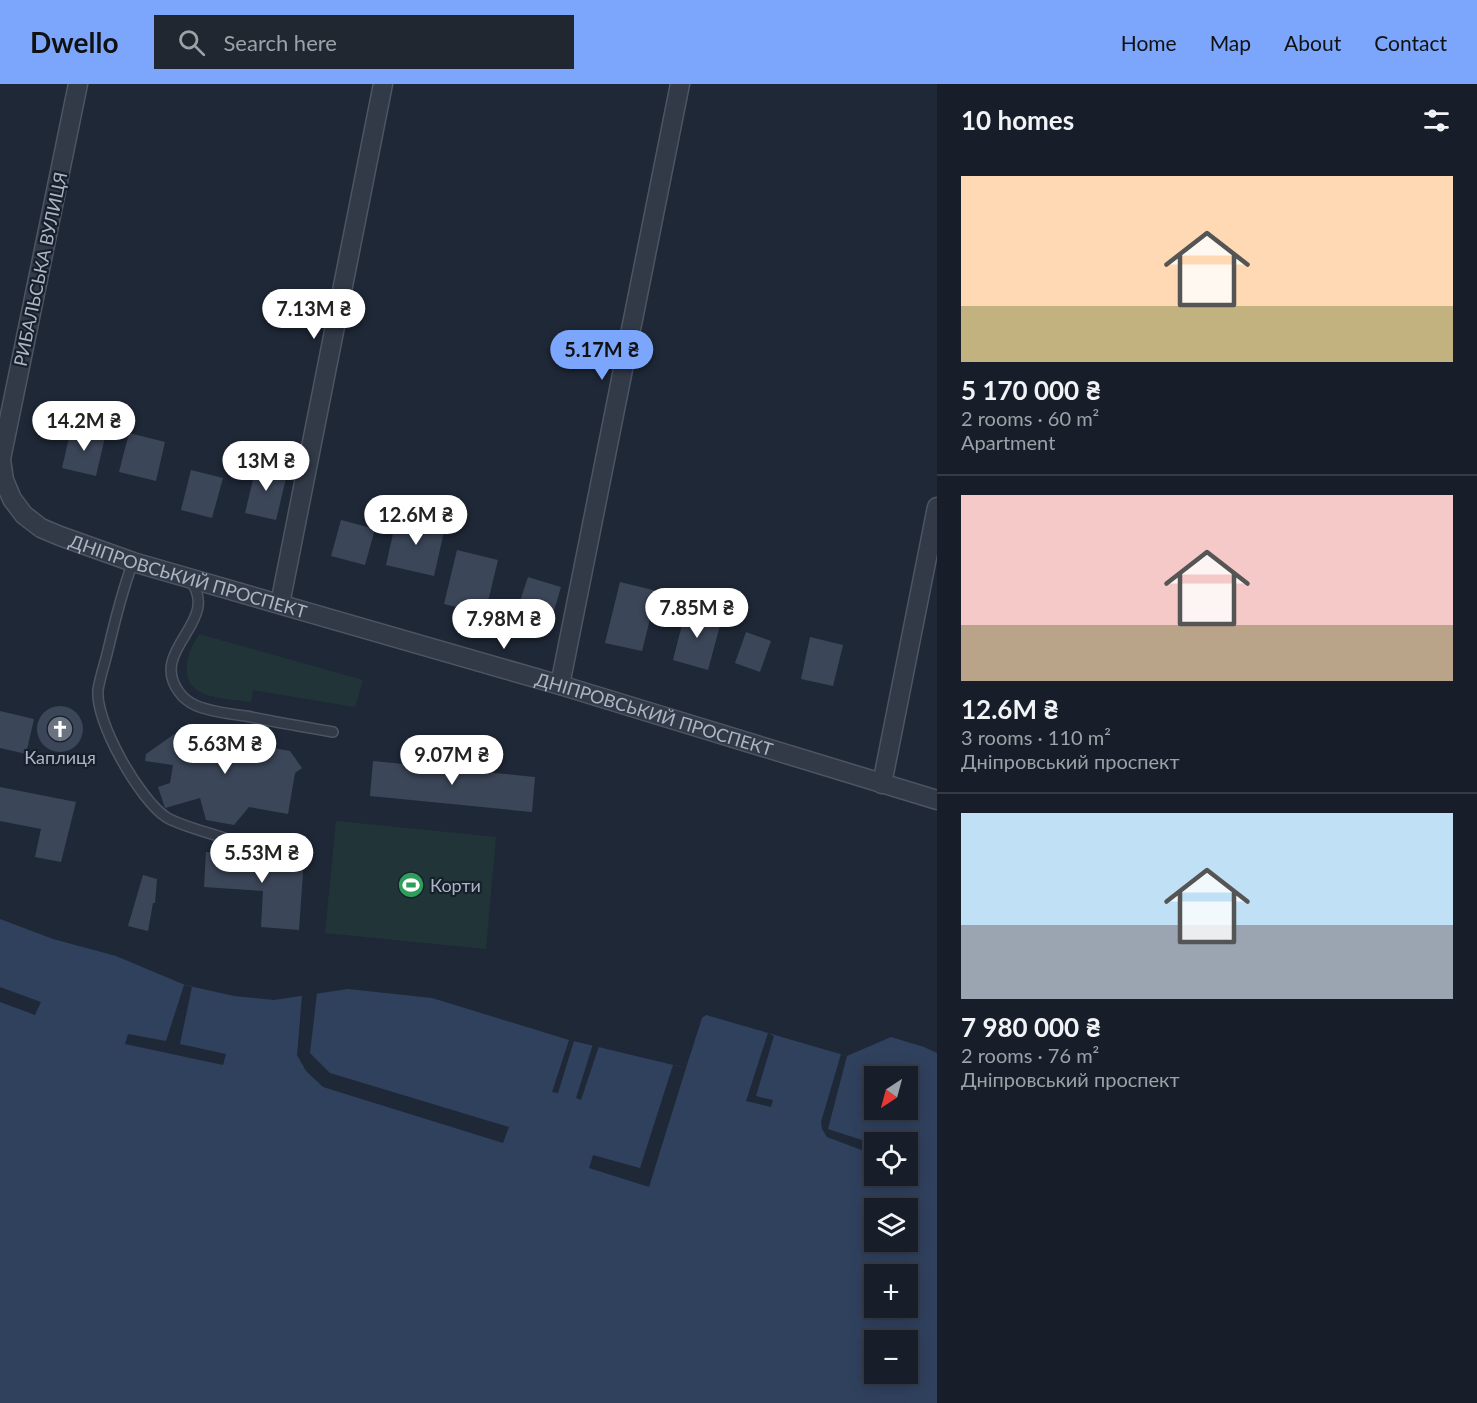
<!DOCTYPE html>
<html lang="en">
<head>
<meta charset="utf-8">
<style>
  body { margin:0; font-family:Lato,sans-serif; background:#202731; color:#f1f3f6; height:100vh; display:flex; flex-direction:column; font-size:22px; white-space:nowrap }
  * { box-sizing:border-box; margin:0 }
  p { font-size:20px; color:#9ea2a8 }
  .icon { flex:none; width:33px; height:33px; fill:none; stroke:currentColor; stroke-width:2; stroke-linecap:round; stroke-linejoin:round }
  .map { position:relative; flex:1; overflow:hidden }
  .side { display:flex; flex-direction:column; background:#171e29; width:540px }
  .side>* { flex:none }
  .needle { width:39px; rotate:216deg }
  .tools { position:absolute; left:864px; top:982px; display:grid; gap:12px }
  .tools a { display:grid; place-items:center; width:54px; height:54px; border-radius:0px; background:#171e29; box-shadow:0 3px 15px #0003,0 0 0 2px #363c46; font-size:30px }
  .price { position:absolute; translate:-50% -51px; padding:0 14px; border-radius:21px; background:#fff; color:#222; font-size:20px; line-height:39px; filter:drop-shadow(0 2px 3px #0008) }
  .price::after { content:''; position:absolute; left:50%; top:36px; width:18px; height:14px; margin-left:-9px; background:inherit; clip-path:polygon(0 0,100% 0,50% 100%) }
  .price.current { background:#7ba6fb; color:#111 }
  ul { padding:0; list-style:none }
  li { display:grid; align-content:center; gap:12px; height:318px; padding:0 24px }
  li+li { border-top:2px solid #363c46 }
  li span { display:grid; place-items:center; height:186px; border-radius:0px; color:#555 }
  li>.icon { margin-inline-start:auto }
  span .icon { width:108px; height:108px; fill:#fffc; stroke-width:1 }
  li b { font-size:26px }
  h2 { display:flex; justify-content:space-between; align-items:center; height:72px; padding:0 24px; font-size:26px }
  header { display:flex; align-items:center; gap:36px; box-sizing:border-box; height:84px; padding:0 30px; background:#7ba6fb; color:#111 }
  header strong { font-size:28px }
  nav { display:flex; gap:33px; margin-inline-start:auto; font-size:21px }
  .search { width:420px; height:54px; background:#202731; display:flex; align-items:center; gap:15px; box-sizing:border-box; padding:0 21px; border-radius:0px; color:#9ea2a8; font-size:22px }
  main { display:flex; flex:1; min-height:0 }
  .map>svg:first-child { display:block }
  .green { fill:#213539 }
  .water { fill:#30415e; fill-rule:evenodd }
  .pier { fill:#1f2837 }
  .building { fill:#3b4658 }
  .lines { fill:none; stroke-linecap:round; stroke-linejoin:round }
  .service-casing { stroke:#4d5563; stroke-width:12 }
  .minor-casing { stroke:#4d5563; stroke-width:21 }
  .service { stroke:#323a48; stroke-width:9 }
  .minor { stroke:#323a48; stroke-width:18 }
  .labels { text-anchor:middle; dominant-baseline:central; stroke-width:4.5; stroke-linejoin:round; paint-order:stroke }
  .street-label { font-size:18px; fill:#adb5c5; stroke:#181f2c }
  .poi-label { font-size:18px; fill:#adb5c5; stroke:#181f2c }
</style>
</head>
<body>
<header>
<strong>Dwello</strong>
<div class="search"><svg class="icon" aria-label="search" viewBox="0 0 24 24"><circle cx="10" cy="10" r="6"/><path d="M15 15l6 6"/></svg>Search here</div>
<nav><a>Home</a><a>Map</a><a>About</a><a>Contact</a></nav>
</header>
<main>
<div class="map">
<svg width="937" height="1319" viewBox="0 0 937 1319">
  <rect width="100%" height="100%" fill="#1f2837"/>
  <!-- green -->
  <g class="green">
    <path d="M199 550 363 596 355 623 253 606 251 618C226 614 183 616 187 581 188 569 193 560 199 550Z"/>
    <polygon points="336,737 496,753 486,865 325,849"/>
  </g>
  <!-- water -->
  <path class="water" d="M0 835 53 855 116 872 185 901 234 912 274 916 348 905 432 914 569 956 686 984 702 934 706 931 847 972 891 953 924 963 937 969V1319H0ZM874 993H908V1026H874ZM874 1059H908V1092H874ZM874 1125H908V1158H874ZM874 1191H908V1224H874ZM874 1257H908V1290H874Z"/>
  <!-- pier -->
  <g class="pier">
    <polygon points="184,901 192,903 180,960 226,970 223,981 125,960 128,950 166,957"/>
    <polygon points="0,903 41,918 35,931 0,918"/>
    <polygon points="317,909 310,969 330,989 509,1043 503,1059 323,1003 306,987 297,971 302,911"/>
    <polygon points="768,949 774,952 756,1012 773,1016 771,1023 746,1017"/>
    <polygon points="569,956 574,957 558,1009 552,1008"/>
    <polygon points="593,960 599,962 581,1016 576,1014"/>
    <polygon points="841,970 847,972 828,1045 868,1058 864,1067 827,1053 822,1045 821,1038"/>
    <polygon points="673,981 686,984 649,1103 589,1084 593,1071 640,1084"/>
  </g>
  <!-- building -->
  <g class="building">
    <polygon points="71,345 105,353 96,392 62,384"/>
    <polygon points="129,349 165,358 156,397 119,388"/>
    <polygon points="257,379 288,386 276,436 245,429"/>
    <polygon points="191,386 223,394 212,434 181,426"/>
    <polygon points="397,432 445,443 434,492 386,481"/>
    <polygon points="341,436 375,445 365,481 331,472"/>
    <polygon points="457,466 498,476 485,530 444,520"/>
    <polygon points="528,493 561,503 550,540 516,529"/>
    <polygon points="620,498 657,507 642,567 605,559"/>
    <polygon points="686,525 722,534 708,586 673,576"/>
    <polygon points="746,548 771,557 760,588 735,579"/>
    <polygon points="810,553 843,561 833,602 801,595"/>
    <circle cx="60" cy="645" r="23"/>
    <polygon points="0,627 34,635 26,670 0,664"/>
    <polygon points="180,646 290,667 302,684 295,689 288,730 249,723 234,741 206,736 200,714 165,724 158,703 170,699 173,681 145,677 146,670"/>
    <polygon points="373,677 535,693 532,728 370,712"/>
    <polygon points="0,703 76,718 61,778 35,773 41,745 0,737"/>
    <polygon points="206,768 304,775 299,846 261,843 263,807 204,803"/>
    <polygon points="143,791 157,795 155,819 153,819 148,847 128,842"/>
  </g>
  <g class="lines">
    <!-- service casing -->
    <g class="service-casing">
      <g id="service">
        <path d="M133 478C122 507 115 536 108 566 105 579 100 593 98 606 95 638 140 716 166 733 180 742 211 749 227 755"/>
        <path d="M189 495C224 537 147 565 179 608 183 614 190 619 197 622 212 628 230 630 246 632 275 638 304 643 333 648"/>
      </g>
    </g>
    <!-- minor casing -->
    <g class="minor-casing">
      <g id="minor">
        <path id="s1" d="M78 0 1 375 4 396 12 415 24 431 41 444 60 452 133 478 560 601 937 716"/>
        <polyline points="280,520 383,0"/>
        <polyline points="560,601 680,0"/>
        <polyline points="882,700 937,423"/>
      </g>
    </g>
    <!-- service -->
    <use href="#service" class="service"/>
    <!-- minor -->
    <use href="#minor" class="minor"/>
  </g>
  <!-- icons -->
  <defs>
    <g id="church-disc" transform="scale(1.35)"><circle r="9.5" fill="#6b7280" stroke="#181f2c"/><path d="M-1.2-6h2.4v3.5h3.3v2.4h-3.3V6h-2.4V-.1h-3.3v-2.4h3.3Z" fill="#fff"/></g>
    <g id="stadium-disc" transform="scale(1.35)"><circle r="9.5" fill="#2e9e5b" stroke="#181f2c"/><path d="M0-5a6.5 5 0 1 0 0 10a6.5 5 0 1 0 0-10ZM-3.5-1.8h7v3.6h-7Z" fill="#fff"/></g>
  </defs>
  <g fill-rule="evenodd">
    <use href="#church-disc" x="60" y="645"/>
    <use href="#stadium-disc" x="411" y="801"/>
  </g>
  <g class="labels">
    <!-- street labels -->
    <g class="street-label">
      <text transform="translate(40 185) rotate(-78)">РИБАЛЬСЬКА ВУЛИЦЯ</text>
      <text stroke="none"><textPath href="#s1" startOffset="621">ДНІПРОВСЬКИЙ ПРОСПЕКТ</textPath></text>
      <text stroke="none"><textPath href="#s1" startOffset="1107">ДНІПРОВСЬКИЙ ПРОСПЕКТ</textPath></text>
    </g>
    <!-- poi labels -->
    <g class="poi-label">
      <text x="60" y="673">Каплиця</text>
      <text x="430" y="801" text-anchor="start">Корти</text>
    </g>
  </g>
</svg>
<div class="tools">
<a><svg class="needle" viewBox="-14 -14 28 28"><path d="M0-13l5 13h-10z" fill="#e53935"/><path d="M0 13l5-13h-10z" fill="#9ea2a8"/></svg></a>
<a><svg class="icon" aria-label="locate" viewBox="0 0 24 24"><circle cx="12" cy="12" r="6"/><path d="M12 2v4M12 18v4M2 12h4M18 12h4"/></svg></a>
<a><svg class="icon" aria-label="layers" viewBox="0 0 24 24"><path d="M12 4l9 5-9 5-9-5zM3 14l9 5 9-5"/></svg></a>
<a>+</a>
<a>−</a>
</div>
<b class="price" style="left:314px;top:256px">7.13M ₴</b>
<b class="price current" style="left:602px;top:297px">5.17M ₴</b>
<b class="price" style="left:84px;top:368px">14.2M ₴</b>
<b class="price" style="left:266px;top:408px">13M ₴</b>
<b class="price" style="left:416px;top:462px">12.6M ₴</b>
<b class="price" style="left:697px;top:555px">7.85M ₴</b>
<b class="price" style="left:504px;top:566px">7.98M ₴</b>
<b class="price" style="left:225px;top:691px">5.63M ₴</b>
<b class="price" style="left:452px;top:702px">9.07M ₴</b>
<b class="price" style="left:262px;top:800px">5.53M ₴</b>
</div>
<section class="side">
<h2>10 homes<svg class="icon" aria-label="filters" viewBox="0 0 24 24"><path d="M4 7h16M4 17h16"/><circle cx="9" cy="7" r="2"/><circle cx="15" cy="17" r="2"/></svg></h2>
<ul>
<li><span style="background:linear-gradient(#ffd9b3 70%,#c2b280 0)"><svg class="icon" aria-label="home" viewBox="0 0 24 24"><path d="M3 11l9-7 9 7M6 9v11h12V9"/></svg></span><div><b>5 170 000 ₴</b><p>2 rooms · 60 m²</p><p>Apartment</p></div></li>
<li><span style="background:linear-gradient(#f6c9c9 70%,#b9a48a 0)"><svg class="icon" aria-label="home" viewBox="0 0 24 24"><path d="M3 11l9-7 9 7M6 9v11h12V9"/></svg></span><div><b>12.6M ₴</b><p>3 rooms · 110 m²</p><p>Дніпровський проспект</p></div></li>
<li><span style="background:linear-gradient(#bfe0f5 60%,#9aa5b1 0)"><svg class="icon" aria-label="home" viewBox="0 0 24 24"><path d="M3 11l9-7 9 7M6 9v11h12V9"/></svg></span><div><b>7 980 000 ₴</b><p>2 rooms · 76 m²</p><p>Дніпровський проспект</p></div></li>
</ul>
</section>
</main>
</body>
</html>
